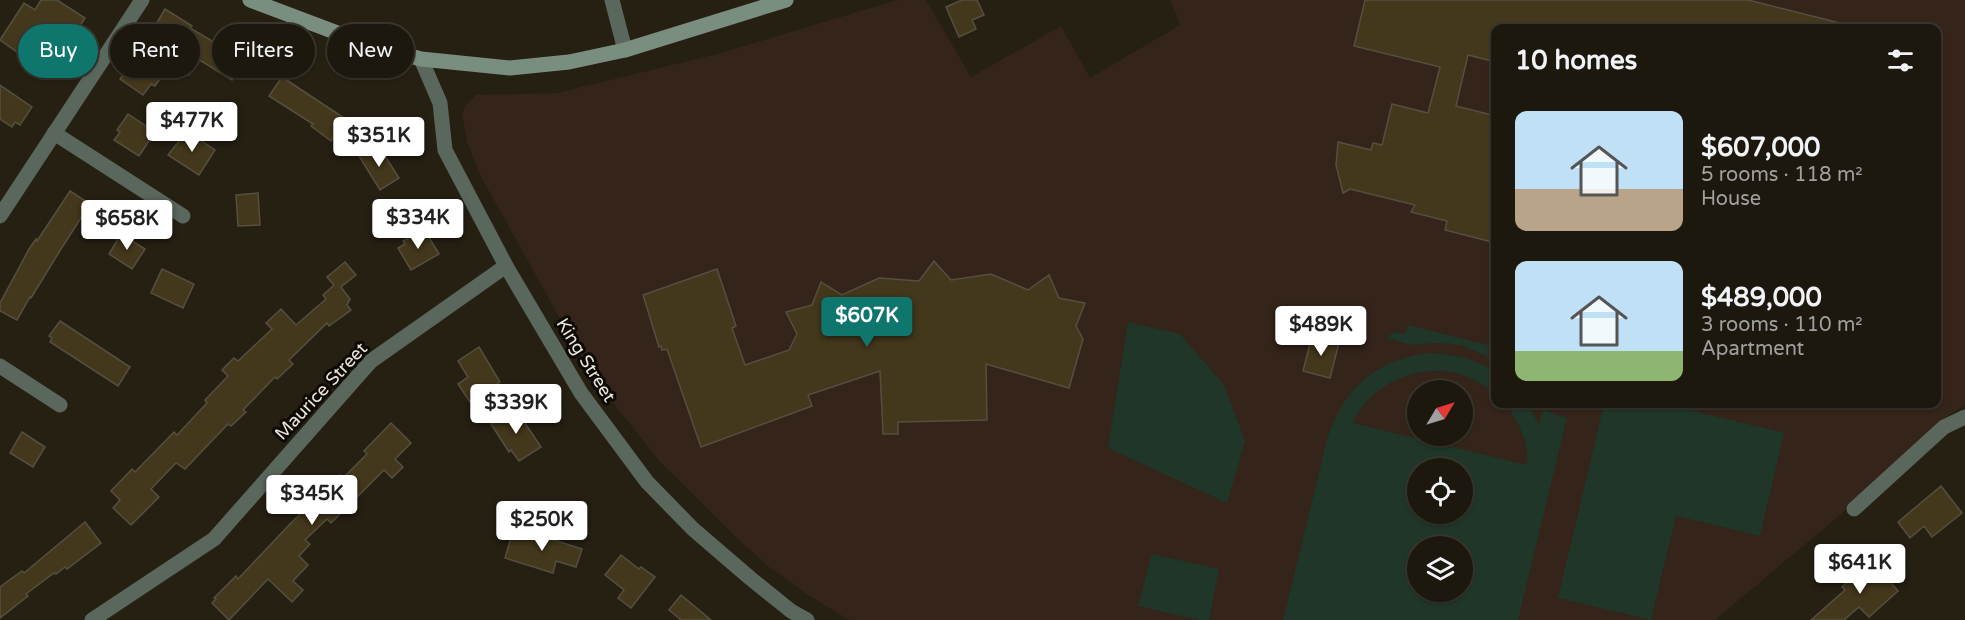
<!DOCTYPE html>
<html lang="en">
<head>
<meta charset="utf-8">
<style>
  body { margin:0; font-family:"Varela Round",sans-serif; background:#29251c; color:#f1f3f6; height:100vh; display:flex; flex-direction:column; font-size:22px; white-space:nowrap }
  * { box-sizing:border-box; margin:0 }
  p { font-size:20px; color:#a0a09e }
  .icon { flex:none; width:33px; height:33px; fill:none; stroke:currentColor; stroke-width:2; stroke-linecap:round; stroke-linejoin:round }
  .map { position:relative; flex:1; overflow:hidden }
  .side { position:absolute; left:1491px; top:24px; width:450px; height:384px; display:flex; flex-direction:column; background:#1c180e; border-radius:12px; box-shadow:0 2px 4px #0004,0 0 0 2px #3a372e }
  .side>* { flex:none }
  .top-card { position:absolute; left:18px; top:24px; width:570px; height:54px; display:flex; gap:12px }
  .needle { width:39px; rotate:52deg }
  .fabs { position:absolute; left:1407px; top:380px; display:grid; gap:12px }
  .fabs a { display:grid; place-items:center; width:66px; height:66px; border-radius:50%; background:#1c180e; box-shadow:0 2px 4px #0004,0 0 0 2px #3a372e; font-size:30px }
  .price { position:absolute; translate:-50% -51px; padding:0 14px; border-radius:6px; background:#fff; color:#222; font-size:20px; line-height:39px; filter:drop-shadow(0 2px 3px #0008) }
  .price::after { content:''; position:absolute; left:50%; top:36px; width:18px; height:14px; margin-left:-9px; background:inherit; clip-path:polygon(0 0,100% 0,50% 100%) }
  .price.selected { background:#0f766e; color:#fff }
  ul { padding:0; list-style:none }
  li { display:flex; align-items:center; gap:18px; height:150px; padding:0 24px }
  li span { display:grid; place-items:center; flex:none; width:168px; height:120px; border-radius:12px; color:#555 }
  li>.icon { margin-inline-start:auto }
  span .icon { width:72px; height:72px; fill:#fffc; stroke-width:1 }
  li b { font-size:26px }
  h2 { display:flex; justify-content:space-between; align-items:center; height:72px; padding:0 24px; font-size:26px }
  .chip { padding:0 21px; border-radius:27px; background:#1c180e; box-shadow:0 2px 4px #0004,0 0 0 2px #3a372e; font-size:21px; line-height:54px }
  .chip.selected { background:#0f766e; color:#fff }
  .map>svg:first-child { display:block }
  .education { fill:#34241a; fill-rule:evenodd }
  .green { fill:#1f3629; fill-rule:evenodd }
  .building { fill:#44381c; stroke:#564f40; stroke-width:1.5 }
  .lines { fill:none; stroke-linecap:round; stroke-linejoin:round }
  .street { stroke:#5a675d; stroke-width:15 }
  .secondary { stroke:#7a8e80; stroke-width:15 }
  .labels { text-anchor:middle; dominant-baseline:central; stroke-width:6; stroke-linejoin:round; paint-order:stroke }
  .street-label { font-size:18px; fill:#eae6dd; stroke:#0d0a05 }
</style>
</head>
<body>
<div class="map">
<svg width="1965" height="620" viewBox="0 0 1965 620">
  <rect width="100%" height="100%" fill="#262013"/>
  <!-- education -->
  <path class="education" d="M897 0H926L971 77 1061 26 1090 78 1180 25 1170 0H1965V405L1941 420 1840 515 1715 620H849L808 595 769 567 737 538 659 461 592 376 480 175 467 142 462 114 465 106 476 95 557 93 721 53ZM1496 28H1936V404H1496ZM1418 390H1462V435H1418ZM1418 468H1462V513H1418ZM1418 546H1462V591H1418Z"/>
  <!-- green -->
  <g class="green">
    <polygon points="1128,322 1180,334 1224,385 1245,441 1227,503 1108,448"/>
    <polygon points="1408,325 1495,347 1495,360 1461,345 1436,343 1411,345 1386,338 1394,332 1405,334"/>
    <path d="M1424 353C1451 353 1472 358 1495 371V394C1484 385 1473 378 1459 374 1418 363 1370 384 1353 423L1527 465C1529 443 1519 421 1505 404H1528L1539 425 1543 410 1567 418 1518 620H1283L1328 436C1345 387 1374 363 1424 353ZM1418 468H1462V513H1418ZM1418 546H1462V591H1418Z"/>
    <polygon points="1604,404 1665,404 1784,433 1760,536 1676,516 1651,620 1558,598"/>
    <polygon points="1152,554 1219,569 1209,620 1199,620 1138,606"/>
  </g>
  <!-- building -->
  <g class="building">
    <polygon points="41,0 57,0 85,18 72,39 57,30 51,55 40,64 26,54 24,57 0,40 24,3 35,10"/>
    <polygon points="962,0 977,0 984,15 972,20 976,29 959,37 946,7"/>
    <polygon points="1365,0 1748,0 1840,23 1839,28 1496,28 1496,62 1468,55 1456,106 1496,116 1496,243 1445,230 1447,221 1411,212 1415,205 1350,189 1343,193 1336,165 1338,142 1371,150 1373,143 1382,145 1392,104 1428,113 1440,67 1354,46"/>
    <polygon points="165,9 192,26 190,28 217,44 219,40 229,46 231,43 247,54 232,80 198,59 189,75 171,63 155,86 151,84 143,95 120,79 132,62 145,71 162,44 149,36"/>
    <polygon points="282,77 347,120 331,141 311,126 313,124 269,96"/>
    <polygon points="0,85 32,107 20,125 15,122 12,127 0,119"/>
    <polygon points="128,114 155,132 139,156 114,140 120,132 117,130"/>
    <polygon points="187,131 215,150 199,175 168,155"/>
    <polygon points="374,146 377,151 382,151 399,178 380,190 359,156"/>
    <polygon points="70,191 90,204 61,249 31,298 30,297 17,320 0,311 0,303 29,249 36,239 37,241"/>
    <polygon points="258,193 260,225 238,226 236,195"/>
    <polygon points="424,229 439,254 411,270 398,248 405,244 403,241"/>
    <polygon points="121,234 145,249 132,269 109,254"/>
    <polygon points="934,261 951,280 991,274 1028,290 1049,275 1059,298 1085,303 1076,326 1083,339 1069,388 986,364 987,420 898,422 898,434 883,434 880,371 808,395 812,406 701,447 667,349 662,350 661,346 659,347 643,295 717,269 736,326 732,328 745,365 789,350 797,334 786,312 812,305 821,282 842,295 879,278 919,281"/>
    <polygon points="345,262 356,275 341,287 350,299 347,305 351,310 329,326 327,323 289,360 293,364 277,379 275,377 243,410 246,412 231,426 228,424 185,469 176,463 151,489 159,497 131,525 113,508 120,500 111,491 132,469 135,472 174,432 177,435 207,403 205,400 228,376 222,370 234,358 238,361 272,329 266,323 281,309 296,325 326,299 323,295 334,285 327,277"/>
    <polygon points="162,269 194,284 183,308 151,293"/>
    <polygon points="60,321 130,367 118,386 50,342 52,338 49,336"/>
    <polygon points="1312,336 1339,343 1330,378 1303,371"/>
    <polygon points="479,347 500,382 470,402 458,384 468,377 458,361"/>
    <polygon points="515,408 541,447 519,461 511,450 509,452 491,424"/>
    <polygon points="391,423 411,443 395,459 403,467 392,478 384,470 331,523 327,519 305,540 310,544 299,556 308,565 293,581 303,590 292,602 268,579 229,620 212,603 216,599 214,598 236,576 238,579 290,524 340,475 343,478 367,454 364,451"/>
    <polygon points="22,432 45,447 33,467 10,453"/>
    <polygon points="1941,486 1962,513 1932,537 1924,526 1910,538 1898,522"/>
    <polygon points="85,522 101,543 67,569 65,567 56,574 54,573 26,594 28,596 0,618 0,587 22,571 24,573"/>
    <polygon points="512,534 533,540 535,534 582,549 576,567 556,561 553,573 505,558"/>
    <polygon points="621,555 639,569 641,567 655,577 631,608 618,598 624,590 605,575"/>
    <polygon points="1869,563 1872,566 1877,567 1898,591 1869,617 1859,607 1844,620 1811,620 1845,590 1842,587 1847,582 1846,575 1854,576"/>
    <polygon points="681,595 711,620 681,620 669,610"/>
  </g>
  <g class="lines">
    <!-- street -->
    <g class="street">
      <polyline points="612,0 625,50"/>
      <polyline points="421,59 440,103 445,150 506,266 581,393 647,482 693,529 750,578 791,611 807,620"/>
      <polyline points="54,133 183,216"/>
      <polyline points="0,216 142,0"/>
      <polyline points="0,366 60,405"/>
      <polyline points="1854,509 1944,427 1965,417"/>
      <polyline points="92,620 214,539 371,361 506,266"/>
    </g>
    <!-- secondary -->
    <polyline class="secondary" points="250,0 364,43 421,59 510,68 569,62 625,50 786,0"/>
  </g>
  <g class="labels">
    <!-- street labels -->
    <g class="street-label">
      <text transform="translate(586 360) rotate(58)">King Street</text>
      <text transform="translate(321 391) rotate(-47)">Maurice Street</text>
    </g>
  </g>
</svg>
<div class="fabs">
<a><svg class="needle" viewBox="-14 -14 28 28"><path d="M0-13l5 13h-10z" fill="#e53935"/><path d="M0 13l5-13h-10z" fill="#a0a09e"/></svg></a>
<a><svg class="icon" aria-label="locate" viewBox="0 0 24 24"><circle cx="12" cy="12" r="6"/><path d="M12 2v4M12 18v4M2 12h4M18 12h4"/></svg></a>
<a><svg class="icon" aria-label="layers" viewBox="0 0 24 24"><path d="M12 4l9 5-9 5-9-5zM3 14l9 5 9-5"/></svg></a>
</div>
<b class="price" style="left:192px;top:153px">$477K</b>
<b class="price" style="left:379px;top:168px">$351K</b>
<b class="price" style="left:418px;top:250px">$334K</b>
<b class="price" style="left:127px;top:251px">$658K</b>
<b class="price selected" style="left:867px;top:348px">$607K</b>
<b class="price" style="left:1321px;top:357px">$489K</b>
<b class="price" style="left:516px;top:435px">$339K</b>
<b class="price" style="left:312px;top:526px">$345K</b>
<b class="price" style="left:542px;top:552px">$250K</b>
<b class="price" style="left:1860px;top:595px">$641K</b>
<div class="top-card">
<a class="chip selected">Buy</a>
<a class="chip">Rent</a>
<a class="chip">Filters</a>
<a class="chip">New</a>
</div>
<section class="side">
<h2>10 homes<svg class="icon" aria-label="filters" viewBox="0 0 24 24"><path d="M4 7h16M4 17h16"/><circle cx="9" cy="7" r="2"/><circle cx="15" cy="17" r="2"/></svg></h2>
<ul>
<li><span style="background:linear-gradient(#bfe0f5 65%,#b9a48a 0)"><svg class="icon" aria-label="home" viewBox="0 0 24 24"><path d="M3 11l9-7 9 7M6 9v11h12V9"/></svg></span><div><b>$607,000</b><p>5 rooms · 118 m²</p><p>House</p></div></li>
<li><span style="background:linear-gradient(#bfe0f5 75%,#8fb573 0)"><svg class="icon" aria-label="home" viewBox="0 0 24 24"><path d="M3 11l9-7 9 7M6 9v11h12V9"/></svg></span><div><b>$489,000</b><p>3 rooms · 110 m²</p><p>Apartment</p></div></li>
</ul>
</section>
</div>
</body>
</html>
